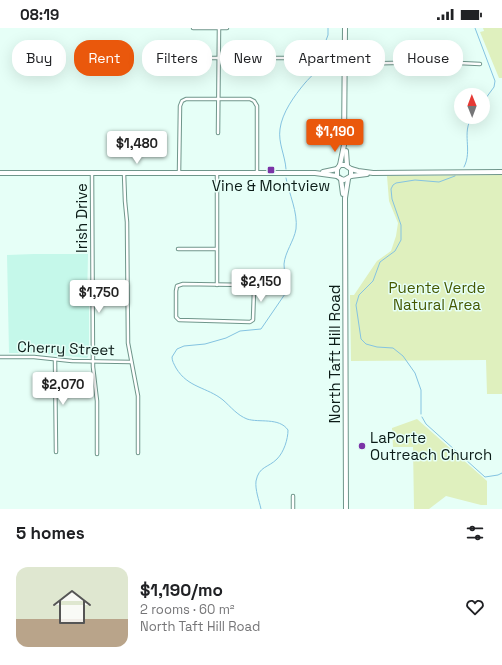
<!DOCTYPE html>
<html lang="en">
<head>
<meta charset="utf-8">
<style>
  body { margin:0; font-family:"Space Grotesk",sans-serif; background:#f2f2f2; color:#202124; height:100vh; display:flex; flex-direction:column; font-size:15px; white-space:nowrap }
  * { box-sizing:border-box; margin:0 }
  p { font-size:13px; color:#757577 }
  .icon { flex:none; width:22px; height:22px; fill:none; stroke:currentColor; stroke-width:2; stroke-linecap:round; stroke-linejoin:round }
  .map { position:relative; height:481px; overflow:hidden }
  .panel { display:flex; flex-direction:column; background:#fff; flex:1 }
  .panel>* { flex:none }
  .banner { position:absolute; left:12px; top:12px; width:478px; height:36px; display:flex; gap:8px }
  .needle { width:26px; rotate:359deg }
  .controls { position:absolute; left:454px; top:60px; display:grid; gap:8px }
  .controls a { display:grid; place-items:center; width:36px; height:36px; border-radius:50%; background:#fff; box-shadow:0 4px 16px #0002; font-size:20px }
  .price { position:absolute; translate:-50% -34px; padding:0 9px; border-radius:4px; background:#fff; color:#222; font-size:13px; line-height:26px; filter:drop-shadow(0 1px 2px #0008) }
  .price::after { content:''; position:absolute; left:50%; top:24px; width:12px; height:9px; margin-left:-6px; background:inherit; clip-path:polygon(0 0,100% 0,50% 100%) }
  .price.current { background:#ea580c; color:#fff }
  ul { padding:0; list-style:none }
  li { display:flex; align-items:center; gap:12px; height:100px; padding:0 16px }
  li span { display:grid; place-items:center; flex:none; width:112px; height:80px; border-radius:12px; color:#555 }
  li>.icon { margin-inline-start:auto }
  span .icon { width:48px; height:48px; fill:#fffc; stroke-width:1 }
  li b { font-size:17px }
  h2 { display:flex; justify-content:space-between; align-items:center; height:48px; padding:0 16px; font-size:17px }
  .tag { padding:0 14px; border-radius:16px; background:#fff; box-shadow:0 4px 16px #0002; font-size:14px; line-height:36px }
  .tag.current { background:#ea580c; color:#fff }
  .status { display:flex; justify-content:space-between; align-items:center; height:28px; padding:0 20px; background:#fff; direction:ltr }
  .status svg { height:11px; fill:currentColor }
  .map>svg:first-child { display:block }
  .built { fill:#c5f8ea }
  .green { fill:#dff0be }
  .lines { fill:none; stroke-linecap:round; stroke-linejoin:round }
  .stream { stroke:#84c3e1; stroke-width:1 }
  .street-casing { stroke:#6f968b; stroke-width:4.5 }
  .secondary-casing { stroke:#6f968b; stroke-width:6 }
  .street { stroke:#fff; stroke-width:2.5 }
  .secondary { stroke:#fff; stroke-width:4 }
  .poi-dot { fill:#7b34a7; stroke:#e6fff7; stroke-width:1.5 }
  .labels { text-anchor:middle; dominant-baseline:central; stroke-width:3; stroke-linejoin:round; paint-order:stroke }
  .poi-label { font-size:15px; fill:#0b1b17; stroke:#e6fff7 }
  .street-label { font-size:15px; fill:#0b1b17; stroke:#e6fff7 }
  .park-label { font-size:15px; fill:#455800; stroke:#e6fff7 }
</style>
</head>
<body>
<div class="status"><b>08:19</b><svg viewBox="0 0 49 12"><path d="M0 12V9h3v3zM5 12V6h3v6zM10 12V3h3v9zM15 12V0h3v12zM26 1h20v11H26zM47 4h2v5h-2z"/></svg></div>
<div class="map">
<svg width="502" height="481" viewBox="0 0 502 481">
  <rect width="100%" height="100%" fill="#e6fff7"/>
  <!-- built -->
  <polygon class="built" points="34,226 88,226 87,273 89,276 89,327 87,330 37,325 9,325 7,227"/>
  <!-- green -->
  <g class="green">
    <polygon points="483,0 502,0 502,50 499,50 480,4 484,3"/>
    <polygon points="502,147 502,366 487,366 486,332 351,333 350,267 354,267 377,233 391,223 396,208 398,195 389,173 387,148"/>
    <polygon points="417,391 487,453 487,477 481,477 446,468 429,481 414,481 413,419 393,419 392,400"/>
  </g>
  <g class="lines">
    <!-- stream -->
    <g class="stream">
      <polyline points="475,0 495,53 494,59 483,74"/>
      <polyline points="321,26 328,7 328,0"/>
      <path d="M464 139C473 122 461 105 472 89"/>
      <path d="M286 141C285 127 278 115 280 101 282 85 294 68 305 55 311 48 318 43 322 34"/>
      <polyline points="421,386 421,362 415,345 403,328 393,320 377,319 366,316 361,311 356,277 359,267 373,253 380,234 395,223 401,212 401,197 392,171 391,161 393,157 396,155 415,152 439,154 455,148"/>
      <polyline points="422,389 426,396 485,449 498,447 502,445"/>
      <path d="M261 481C259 472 255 462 256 453 259 438 268 440 277 431 284 424 288 411 288 402 279 389 259 395 247 391 237 387 231 379 223 372 207 359 188 360 176 340 174 336 172 333 172 329L177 321 184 318 205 316 226 310 240 303 261 301 285 266C291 255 284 248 284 236 285 224 294 213 296 201 298 184 289 166 286 150"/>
    </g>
    <!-- street casing -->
    <g class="street-casing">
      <g id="street">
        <polyline points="193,0 227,0"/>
        <polyline points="162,30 345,30"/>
        <polyline points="345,36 438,34 480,36"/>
        <polyline points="218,105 219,0"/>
        <polyline points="92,145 93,339 97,373 97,426"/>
        <polyline points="124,145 125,173 127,194 128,315 138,368 138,425"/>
        <polyline points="179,145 180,78 182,73 186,71 250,71 254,73 257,78 257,145"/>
        <polyline points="217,145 217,257"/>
        <polyline points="178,221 216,221"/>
        <polygon points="183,256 248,257 252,258 254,262 253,292 250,294 179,292 176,289 176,263 177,258"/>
        <polyline points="0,329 34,329 72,333 131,334"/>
        <polyline points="55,332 56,424"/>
        <polyline points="293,481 293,468"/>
      </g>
    </g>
    <!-- secondary casing -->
    <g class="secondary-casing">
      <g id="secondary">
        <polyline points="346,123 347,137"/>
        <polyline points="340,137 344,117 345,0"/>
        <polyline points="337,141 337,148 341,151 344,152 351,148 351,141"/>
        <polyline points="323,144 337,141 340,137 345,137 351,141 358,143 373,145 502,144"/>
        <polyline points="0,145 315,145 337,148"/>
        <polyline points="351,148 367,146"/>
        <polyline points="341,151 343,166"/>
        <polyline points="346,481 345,170 348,151"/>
      </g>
    </g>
    <!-- street -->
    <use href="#street" class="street"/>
    <!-- secondary -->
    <use href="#secondary" class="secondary"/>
  </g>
  <!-- markers -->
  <g class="poi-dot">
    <rect x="267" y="138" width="8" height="8" rx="2"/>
    <circle cx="362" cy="418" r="4"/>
  </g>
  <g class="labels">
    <!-- poi labels -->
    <g class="poi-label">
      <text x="271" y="157">Vine &amp; Montview</text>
      <text x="370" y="409" text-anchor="start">LaPorte<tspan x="370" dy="17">Outreach Church</tspan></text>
    </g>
    <!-- street labels -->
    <g class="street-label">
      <text transform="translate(81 190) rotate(-90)">Irish Drive</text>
      <text transform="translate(66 320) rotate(2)">Cherry Street</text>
      <text transform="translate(334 326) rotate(-90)">North Taft Hill Road</text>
    </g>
    <!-- park labels -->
    <g class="park-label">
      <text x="437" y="259">Puente Verde<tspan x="437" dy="17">Natural Area</tspan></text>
    </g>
  </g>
</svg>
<div class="controls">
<a><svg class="needle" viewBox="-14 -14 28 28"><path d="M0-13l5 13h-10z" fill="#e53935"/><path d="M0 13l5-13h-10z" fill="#757577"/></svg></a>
</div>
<b class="price current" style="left:335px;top:125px">$1,190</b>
<b class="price" style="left:137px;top:137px">$1,480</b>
<b class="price" style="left:261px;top:275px">$2,150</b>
<b class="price" style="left:99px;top:286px">$1,750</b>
<b class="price" style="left:63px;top:378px">$2,070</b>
<div class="banner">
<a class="tag">Buy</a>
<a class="tag current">Rent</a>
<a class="tag">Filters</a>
<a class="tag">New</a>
<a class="tag">Apartment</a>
<a class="tag">House</a>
</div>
</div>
<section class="panel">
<h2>5 homes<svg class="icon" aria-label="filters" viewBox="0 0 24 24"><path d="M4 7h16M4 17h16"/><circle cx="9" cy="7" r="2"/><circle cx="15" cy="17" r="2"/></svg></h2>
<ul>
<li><span style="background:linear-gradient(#dfe7d0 65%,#b9a48a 0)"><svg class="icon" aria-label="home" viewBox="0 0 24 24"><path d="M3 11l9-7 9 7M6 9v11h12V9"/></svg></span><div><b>$1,190/mo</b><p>2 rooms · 60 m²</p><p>North Taft Hill Road</p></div><svg class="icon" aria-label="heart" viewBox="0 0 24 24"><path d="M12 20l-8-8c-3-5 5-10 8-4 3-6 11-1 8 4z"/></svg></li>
</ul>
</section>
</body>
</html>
